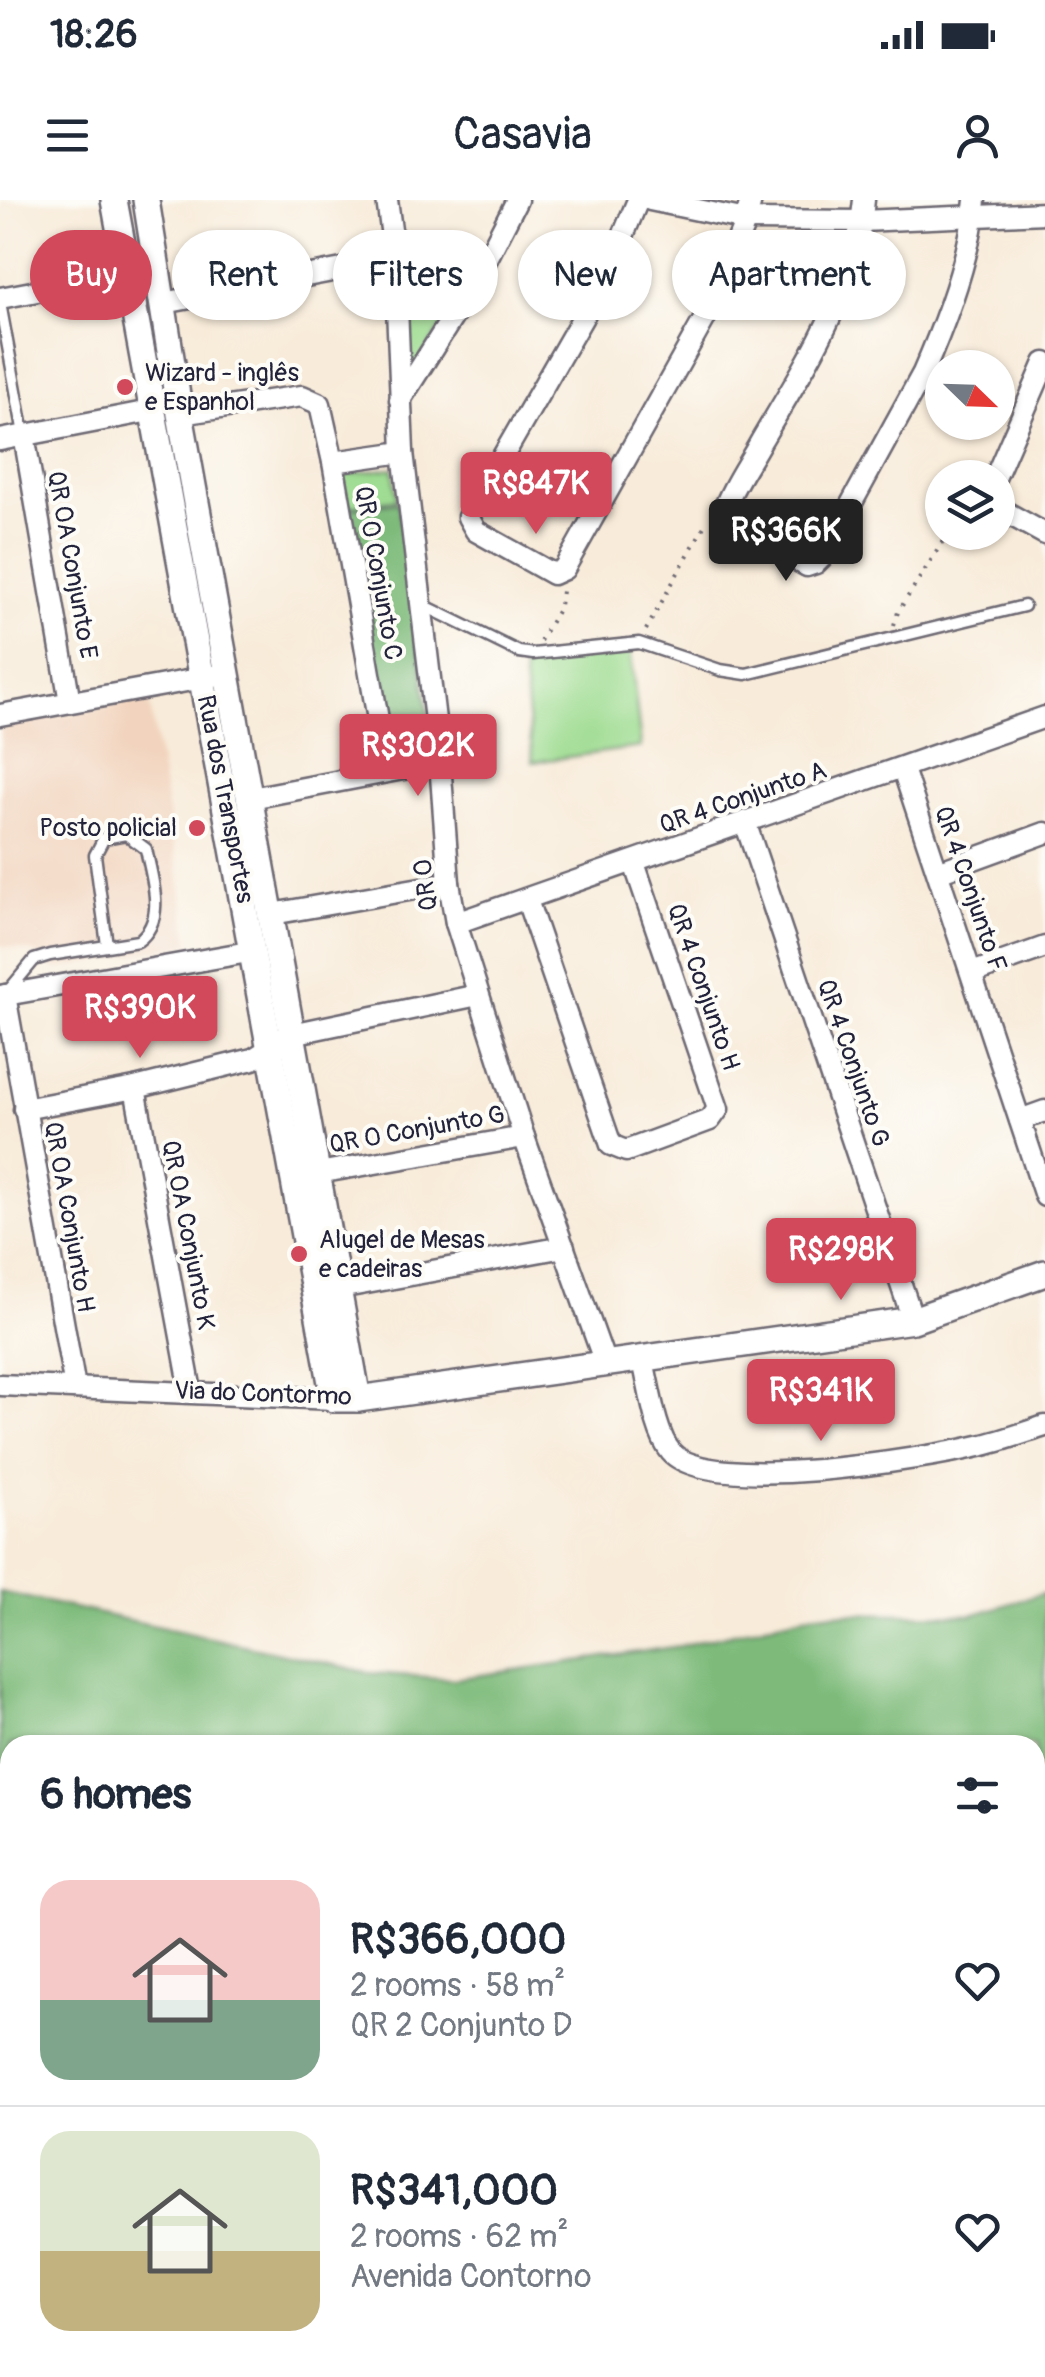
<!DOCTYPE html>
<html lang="en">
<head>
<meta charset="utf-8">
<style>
  body { margin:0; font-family:Pangolin,sans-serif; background:#f2f2f3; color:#1f2937; height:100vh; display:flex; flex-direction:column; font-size:38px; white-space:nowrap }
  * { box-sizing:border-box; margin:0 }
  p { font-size:32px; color:#747a83 }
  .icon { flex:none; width:55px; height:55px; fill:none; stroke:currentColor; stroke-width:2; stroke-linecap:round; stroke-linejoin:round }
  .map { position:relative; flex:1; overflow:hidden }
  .drawer { position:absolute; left:0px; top:1535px; width:1045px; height:642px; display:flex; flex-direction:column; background:#fff; border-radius:30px 30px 0 0; box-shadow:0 2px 8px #0004 }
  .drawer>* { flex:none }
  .banner { position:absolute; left:30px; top:30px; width:985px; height:90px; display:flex; gap:20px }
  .needle { width:65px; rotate:113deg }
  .tools { position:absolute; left:925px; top:150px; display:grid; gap:20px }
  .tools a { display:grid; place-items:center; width:90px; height:90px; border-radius:50%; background:#fff; box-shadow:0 2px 8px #0004; font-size:50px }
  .price { position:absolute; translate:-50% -85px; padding:0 22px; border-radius:10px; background:#d1495b; color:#fff; font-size:32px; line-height:65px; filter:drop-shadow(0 2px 5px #0008) }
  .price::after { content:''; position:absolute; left:50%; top:60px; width:30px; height:22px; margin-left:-15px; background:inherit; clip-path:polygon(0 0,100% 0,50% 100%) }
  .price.selected { background:#222; color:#fff }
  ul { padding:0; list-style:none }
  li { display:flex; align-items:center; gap:30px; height:250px; padding:0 40px }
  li+li { border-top:2px solid #e0e1e3 }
  li span { display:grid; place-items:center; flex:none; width:280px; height:200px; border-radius:30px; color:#555 }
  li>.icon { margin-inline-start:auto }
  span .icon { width:120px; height:120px; fill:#fffc; stroke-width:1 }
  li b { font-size:42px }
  h2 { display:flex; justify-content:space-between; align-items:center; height:120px; padding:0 40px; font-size:42px }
  .tag { padding:0 35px; border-radius:45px; background:#fff; box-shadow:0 2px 8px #0004; font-size:35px; line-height:90px }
  .tag.selected { background:#d1495b; color:#fff }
  .status { display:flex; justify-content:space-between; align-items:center; height:70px; padding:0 50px; background:#fff; direction:ltr }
  .status svg { height:28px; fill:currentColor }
  header { display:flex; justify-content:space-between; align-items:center; height:130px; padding:0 40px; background:#fff; font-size:45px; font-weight:600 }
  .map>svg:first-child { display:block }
  .built { fill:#f2d4be }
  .green { fill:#9ddb90; stroke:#607e66; stroke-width:2.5 }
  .forest { fill:#7ebb7a; stroke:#506e5a; stroke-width:2.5 }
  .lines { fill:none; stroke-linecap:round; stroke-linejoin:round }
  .stream { stroke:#79beef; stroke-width:5 }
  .service-casing { stroke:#6d6872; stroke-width:15 }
  .minor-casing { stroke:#6d6872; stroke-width:25 }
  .tertiary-casing { stroke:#6d6872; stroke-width:30 }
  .path { stroke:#6d6872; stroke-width:4; stroke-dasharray:2.5 8; stroke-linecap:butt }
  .service { stroke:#fff; stroke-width:10 }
  .minor { stroke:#fff; stroke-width:20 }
  .tertiary { stroke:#fff; stroke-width:25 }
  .poi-dot { fill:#d1495b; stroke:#fdfcf7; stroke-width:4 }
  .labels { text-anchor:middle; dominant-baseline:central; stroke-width:8; stroke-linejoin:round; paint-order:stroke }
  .poi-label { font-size:25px; fill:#22223b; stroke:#fdfcf7; text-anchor:start }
  .street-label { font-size:25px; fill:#22223b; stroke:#fdfcf7 }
</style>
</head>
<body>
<div class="status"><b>18:26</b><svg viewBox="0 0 49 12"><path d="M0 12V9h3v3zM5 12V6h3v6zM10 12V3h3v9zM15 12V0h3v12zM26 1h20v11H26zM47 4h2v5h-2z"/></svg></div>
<header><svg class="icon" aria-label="menu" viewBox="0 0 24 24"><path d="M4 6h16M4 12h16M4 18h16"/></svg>Casavia<svg class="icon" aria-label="person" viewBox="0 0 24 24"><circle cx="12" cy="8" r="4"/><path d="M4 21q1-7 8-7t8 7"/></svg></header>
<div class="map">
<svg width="1045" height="2177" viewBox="0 0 1045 2177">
  <rect width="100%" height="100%" fill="#fdfcf7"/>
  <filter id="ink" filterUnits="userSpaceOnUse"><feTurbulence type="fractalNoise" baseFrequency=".01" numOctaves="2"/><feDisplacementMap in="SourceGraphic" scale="20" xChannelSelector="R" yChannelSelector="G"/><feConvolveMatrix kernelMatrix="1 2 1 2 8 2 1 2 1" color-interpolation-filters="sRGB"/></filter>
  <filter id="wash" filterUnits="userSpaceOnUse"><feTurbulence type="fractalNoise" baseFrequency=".0048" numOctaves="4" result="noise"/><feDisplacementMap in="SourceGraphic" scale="40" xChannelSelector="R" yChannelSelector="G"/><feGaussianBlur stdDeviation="2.25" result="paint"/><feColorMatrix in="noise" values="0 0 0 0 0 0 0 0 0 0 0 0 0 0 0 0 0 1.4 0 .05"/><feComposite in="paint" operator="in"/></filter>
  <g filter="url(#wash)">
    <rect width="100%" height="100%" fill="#f8ebd9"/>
    <!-- built -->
    <polygon class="built" points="149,499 190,744 55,769 34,752 0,745 0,527"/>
    <!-- green -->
    <g class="green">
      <polygon points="405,96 449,116 405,184"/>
      <polygon points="393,268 397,299 346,307 341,275"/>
      <polygon points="630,447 641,547 533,562 522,462 578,451"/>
      <polygon points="1035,1872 1045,1872 1045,2177 125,2177 137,2168 1035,2168"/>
    </g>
    <!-- forest -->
    <g class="forest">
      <polygon points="398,302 434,551 395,560 346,309"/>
      <polygon points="0,1392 371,1473 454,1479 680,1446 816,1413 972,1415 1045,1393 1045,1872 1035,1872 1035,1545 10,1545 10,2168 137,2168 125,2177 0,2177"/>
    </g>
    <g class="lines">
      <!-- stream -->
      <g class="stream">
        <polyline points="1035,1729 1045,1724"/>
        <polyline points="0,2085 10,2083"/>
      </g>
    </g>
  </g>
  <g filter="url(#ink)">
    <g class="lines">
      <!-- service casing -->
      <g class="service-casing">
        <g id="service">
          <polyline points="0,103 24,234"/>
          <polyline points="421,404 519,452 533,454 639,443 720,470 746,474 1024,406"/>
          <path d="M5 795 34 760 50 755 138 741C167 720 152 679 146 649L126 634 104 638 95 655 107 745"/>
          <polyline points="1035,2073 1045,2073"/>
          <polyline points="544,2177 562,2168"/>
        </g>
      </g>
      <!-- minor casing -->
      <g class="minor-casing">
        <g id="minor">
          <polyline points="387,0 395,59 403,252 440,562 449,683 456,723 524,937 605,1163"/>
          <polyline points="638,0 609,69 583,117 468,317 476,331 553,374 564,369 706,116 746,20 751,0"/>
          <polyline points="650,0 746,20 862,21 1045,13"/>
          <path d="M864 0C856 89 805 166 761 241 749 263 733 285 724 309V316L731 324 807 366 816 363 822 357 923 173C945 123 971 54 975 0"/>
          <polyline points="0,98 128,74"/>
          <polyline points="164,103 395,59"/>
          <polyline points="400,200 475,82 517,0"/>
          <polyline points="180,214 302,196 320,204 333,262 387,571"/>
          <polyline points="24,235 70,502"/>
          <polyline points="0,240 155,210"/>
          <polyline points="333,262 403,252"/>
          <polyline points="995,278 1045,163"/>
          <polyline points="998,308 1045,334"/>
          <polyline points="0,515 214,476"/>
          <polyline points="903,569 1045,996"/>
          <polyline points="251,598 440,562"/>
          <polyline points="745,622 913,1120"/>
          <polyline points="938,672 1045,633"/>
          <polyline points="527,700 611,945 626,951 710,920 718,909 634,663"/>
          <polyline points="272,714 449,683"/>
          <polyline points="456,723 1045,517"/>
          <polyline points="972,773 1045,747"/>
          <polyline points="5,795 75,1188"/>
          <polyline points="0,796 254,751"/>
          <polyline points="135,888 191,1191"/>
          <polyline points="24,909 135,888 253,859 292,834 478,795"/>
          <polyline points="1020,920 1045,911"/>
          <polyline points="318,973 524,937"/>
          <polyline points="339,1088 564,1047"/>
          <path d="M642 1157C649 1182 654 1232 671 1252 709 1295 924 1259 979 1246 1002 1241 1023 1233 1045 1226"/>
          <polyline points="0,1185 334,1199"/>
        </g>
      </g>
      <!-- tertiary casing -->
      <g class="tertiary-casing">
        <g id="tertiary">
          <polyline points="114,0 334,1199 358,1199 913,1120 1045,1073"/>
          <polyline points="146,0 180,214 358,1199"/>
        </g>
      </g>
      <!-- path -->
      <g class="path">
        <polyline points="894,425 898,412 949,332"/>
        <polyline points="646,430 707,321"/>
        <polyline points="540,441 560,406 562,391"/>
      </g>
      <!-- service -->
      <use href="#service" class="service"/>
      <!-- minor -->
      <use href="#minor" class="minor"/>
      <!-- tertiary -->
      <use href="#tertiary" class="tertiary"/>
    </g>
  </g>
  <!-- markers -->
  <g class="poi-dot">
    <circle cx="125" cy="187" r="10"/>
    <circle cx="197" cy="628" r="10"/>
    <circle cx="299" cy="1054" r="10"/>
  </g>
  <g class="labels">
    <!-- poi labels -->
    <g class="poi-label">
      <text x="145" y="173">Wizard - inglês<tspan x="145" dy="29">e Espanhol</tspan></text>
      <text x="177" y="628" text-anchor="end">Posto policial</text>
      <text x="319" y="1040">Alugel de Mesas<tspan x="319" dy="29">e cadeiras</tspan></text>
    </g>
    <!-- street labels -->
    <g class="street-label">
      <text transform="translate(72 365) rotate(80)">QR 0A Conjunto E</text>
      <text transform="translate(378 373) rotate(80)">QR 0 Conjunto C</text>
      <text transform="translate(743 598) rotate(-19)">QR 4 Conjunto A</text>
      <text transform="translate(225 599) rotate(79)">Rua dos Transportes</text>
      <text transform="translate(426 685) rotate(-97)">QR 0</text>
      <text transform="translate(970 689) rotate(71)">QR 4 Conjunto F</text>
      <text transform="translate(703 787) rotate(71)">QR 4 Conjunto H</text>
      <text transform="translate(853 863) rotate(71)">QR 4 Conjunto G</text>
      <text transform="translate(417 930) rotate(-10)">QR 0 Conjunto G</text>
      <text transform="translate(69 1017) rotate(80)">QR 0A Conjunto H</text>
      <text transform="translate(188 1035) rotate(79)">QR 0A Conjunto K</text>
      <text transform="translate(263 1194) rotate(2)">Via do Contormo</text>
    </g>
  </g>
</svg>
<div class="tools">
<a><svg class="needle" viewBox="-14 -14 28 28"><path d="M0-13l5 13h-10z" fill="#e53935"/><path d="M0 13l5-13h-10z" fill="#747a83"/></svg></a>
<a><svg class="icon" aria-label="layers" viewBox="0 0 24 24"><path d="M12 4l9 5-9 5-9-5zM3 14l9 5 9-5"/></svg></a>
</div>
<b class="price" style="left:536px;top:337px">R$847K</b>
<b class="price selected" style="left:786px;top:384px">R$366K</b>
<b class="price" style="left:418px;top:599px">R$302K</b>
<b class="price" style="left:140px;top:861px">R$390K</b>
<b class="price" style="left:841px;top:1103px">R$298K</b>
<b class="price" style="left:821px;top:1244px">R$341K</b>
<div class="banner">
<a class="tag selected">Buy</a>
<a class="tag">Rent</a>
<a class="tag">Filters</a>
<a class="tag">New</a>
<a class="tag">Apartment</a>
</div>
<section class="drawer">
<h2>6 homes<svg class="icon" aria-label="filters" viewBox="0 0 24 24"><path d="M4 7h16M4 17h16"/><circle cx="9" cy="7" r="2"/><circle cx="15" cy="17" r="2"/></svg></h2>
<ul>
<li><span style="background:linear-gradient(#f6c9c9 60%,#7fa58c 0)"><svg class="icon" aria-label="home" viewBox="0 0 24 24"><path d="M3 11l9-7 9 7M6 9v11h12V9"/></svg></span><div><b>R$366,000</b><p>2 rooms · 58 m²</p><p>QR 2 Conjunto D</p></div><svg class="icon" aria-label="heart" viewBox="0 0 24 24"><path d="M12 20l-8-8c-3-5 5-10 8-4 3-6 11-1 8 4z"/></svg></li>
<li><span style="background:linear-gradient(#dfe7d0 60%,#c2b280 0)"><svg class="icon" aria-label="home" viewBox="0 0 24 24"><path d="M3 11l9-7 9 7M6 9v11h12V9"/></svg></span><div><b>R$341,000</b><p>2 rooms · 62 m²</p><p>Avenida Contorno</p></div><svg class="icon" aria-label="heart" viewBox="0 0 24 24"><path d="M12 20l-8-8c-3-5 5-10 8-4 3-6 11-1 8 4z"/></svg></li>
</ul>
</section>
</div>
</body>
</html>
